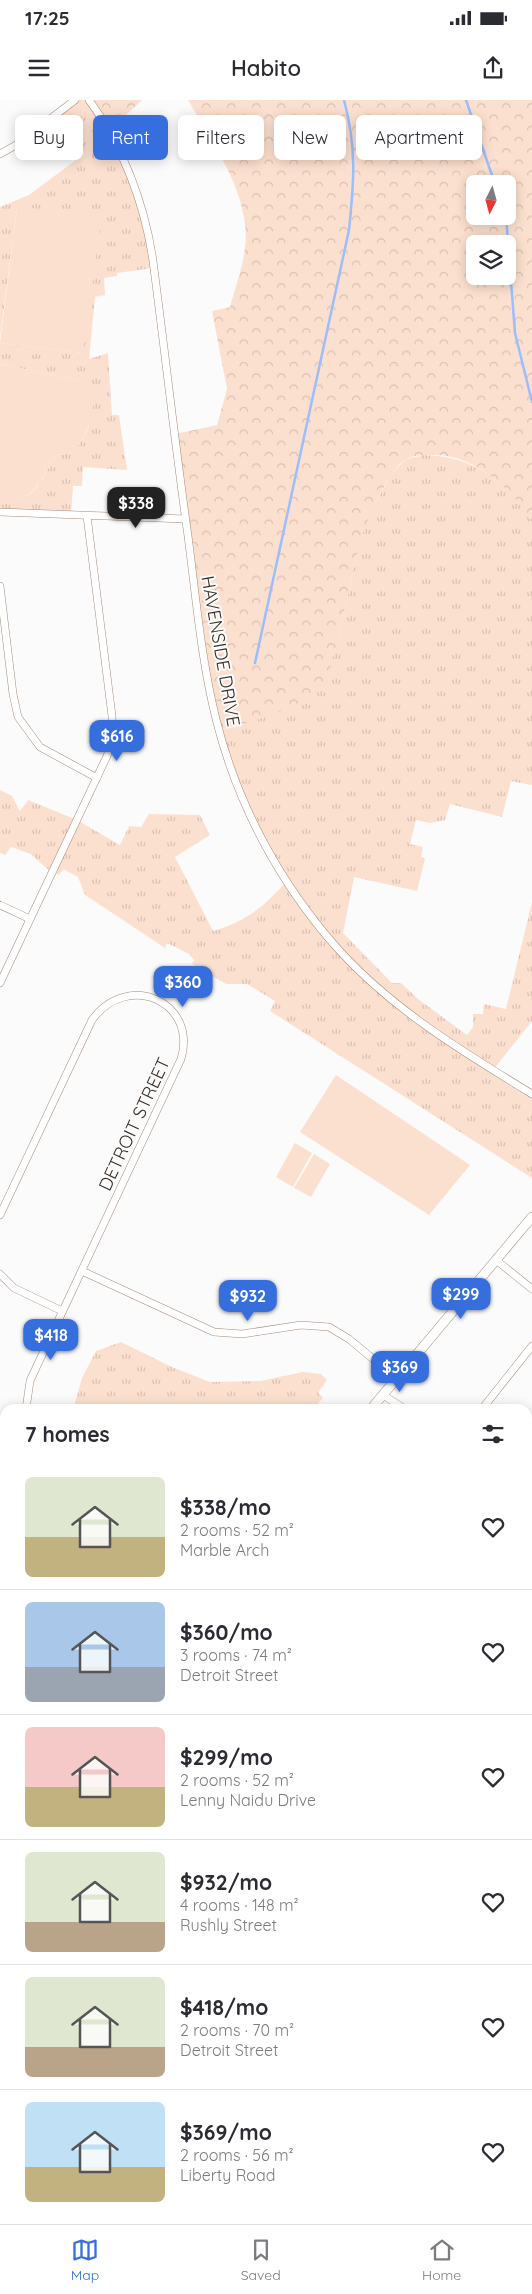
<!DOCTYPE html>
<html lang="en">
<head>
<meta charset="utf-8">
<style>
  body { margin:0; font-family:Quicksand,sans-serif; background:#f7f7f7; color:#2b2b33; height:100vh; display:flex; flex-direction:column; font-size:19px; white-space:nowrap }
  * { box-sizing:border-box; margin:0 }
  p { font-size:16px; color:#7c7c81 }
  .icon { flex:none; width:28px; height:28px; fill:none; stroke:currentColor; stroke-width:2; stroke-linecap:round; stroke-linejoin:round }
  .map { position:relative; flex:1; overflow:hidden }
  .details { position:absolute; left:0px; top:1304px; width:532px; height:821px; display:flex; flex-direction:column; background:#fff; border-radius:15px 15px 0 0; box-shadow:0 2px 12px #0003 }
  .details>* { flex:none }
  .hud { position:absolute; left:15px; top:15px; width:502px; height:45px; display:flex; gap:10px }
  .needle { width:32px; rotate:186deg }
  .buttons { position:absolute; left:466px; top:75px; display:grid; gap:10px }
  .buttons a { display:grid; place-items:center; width:50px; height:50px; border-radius:8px; background:#fff; box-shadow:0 2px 12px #0003; font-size:25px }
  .price { position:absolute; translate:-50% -42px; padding:0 11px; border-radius:10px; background:#366fdd; color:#fff; font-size:16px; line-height:32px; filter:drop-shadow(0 1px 2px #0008) }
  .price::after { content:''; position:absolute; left:50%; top:30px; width:15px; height:11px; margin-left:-8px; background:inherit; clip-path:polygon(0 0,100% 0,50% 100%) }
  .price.on { background:#222; color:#fff }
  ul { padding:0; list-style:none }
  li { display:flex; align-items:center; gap:15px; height:125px; padding:0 25px }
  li+li { border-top:1px solid #e1e1e2 }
  li span { display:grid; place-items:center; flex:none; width:140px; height:100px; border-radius:8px; color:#555 }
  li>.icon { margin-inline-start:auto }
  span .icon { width:60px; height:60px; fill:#fffc; stroke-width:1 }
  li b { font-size:21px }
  h2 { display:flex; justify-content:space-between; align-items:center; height:60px; padding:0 25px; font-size:21px }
  .chip { padding:0 18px; border-radius:8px; background:#fff; box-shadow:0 2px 12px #0003; font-size:18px; line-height:45px }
  .chip.on { background:#366fdd; color:#fff }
  .status { display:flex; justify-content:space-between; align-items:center; height:35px; padding:0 25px; background:#fff; direction:ltr }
  .status svg { height:14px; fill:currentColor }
  header { display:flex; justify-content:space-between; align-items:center; height:65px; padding:0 25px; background:#fff; font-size:22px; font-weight:600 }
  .dock { display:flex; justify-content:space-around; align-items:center; height:70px; border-top:1px solid #e1e1e2; background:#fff; font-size:14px; color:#7c7c81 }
  .dock a { display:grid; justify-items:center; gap:2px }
  .dock .on { color:#366fdd }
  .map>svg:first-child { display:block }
  .grass { fill:url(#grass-tufts) }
  .forest { fill:url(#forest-crowns); fill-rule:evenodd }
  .garden { fill:#fce0cf }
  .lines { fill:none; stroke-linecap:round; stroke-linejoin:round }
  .stream { stroke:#9cbefc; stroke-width:2.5 }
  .minor-casing { stroke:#a78a77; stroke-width:8 }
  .tertiary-casing { stroke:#a78a77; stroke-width:10 }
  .trunk-casing { stroke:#d7d5d3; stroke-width:12 }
  .minor { stroke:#fff; stroke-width:7 }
  .tertiary { stroke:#fff; stroke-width:9 }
  .trunk { stroke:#fbc09b; stroke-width:11 }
  .rail-casing { stroke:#776e69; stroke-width:4.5 }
  .rail { stroke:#fbfbfb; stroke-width:2.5; stroke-dasharray:8; stroke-linecap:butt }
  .labels { text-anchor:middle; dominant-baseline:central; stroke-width:4; stroke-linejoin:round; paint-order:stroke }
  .street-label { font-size:18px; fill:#382c24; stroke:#fbfbfb }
</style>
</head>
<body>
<div class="status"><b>17:25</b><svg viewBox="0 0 49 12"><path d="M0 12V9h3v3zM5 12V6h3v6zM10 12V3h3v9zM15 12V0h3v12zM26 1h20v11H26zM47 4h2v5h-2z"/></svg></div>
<header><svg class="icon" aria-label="menu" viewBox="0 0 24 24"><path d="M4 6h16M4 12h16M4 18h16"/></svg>Habito<svg class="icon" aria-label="share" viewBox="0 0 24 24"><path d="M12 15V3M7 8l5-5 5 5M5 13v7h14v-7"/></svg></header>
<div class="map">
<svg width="532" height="2124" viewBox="0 0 532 2124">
  <defs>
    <pattern id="grass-tufts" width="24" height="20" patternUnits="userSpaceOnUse" patternTransform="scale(1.25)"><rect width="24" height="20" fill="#fce0cf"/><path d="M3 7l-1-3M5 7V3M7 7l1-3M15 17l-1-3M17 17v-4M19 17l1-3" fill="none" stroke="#d9c0b2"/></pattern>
    <pattern id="forest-crowns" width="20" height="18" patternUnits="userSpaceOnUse" patternTransform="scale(1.25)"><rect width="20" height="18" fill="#fce0cf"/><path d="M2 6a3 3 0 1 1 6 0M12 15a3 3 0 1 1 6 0" fill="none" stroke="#d9c0b2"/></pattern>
  </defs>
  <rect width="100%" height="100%" fill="#fbfbfb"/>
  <!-- grass -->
  <g class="grass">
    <path d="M74 0H88L108 32 140 105 153 168 117 173V176L104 178 105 195 95 197 89 259 108 253 112 315H119L127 370 83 367 82 386H73L71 415 0 412V391C38 412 39 374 57 355L74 352C97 318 93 316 78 280L0 264V243L83 253 17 107 0 238V107L29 95 84 54 59 11Z"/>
    <path d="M424 355C476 357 502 379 532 419V685L511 681 502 717 450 704 445 720 430 723 416 720 410 744 423 747 421 757 425 759 417 791 354 777 343 833 392 883H401L418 899 467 935 473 927V914H483L484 904 506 909 532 802V921L493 970 532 994V1078L270 911 275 901 247 884H226L192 864 194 860 189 854 167 843 165 848 85 795 78 777 63 769 59 775 46 768 31 754 11 747 5 755 0 753V690L12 696 20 711 28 700 77 720 120 745 129 726 141 727 149 714 200 715 210 735 175 757 213 831C245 822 265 806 286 782L266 749 218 630 239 626 322 586 327 576 340 532 359 443 365 421 393 372 406 359Z"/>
    <polygon points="121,1242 174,1268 210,1282 260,1281 303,1272 321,1274 327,1280 318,1293 323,1298 313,1309 73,1309 82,1278 96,1251"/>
    <polygon points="528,1386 532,1389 532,1629 528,1630"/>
  </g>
  <!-- forest -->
  <g class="forest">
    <polygon points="88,0 142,0 108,32"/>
    <path d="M188 0H532V419C509 389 479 358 438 355 428 355 413 354 405 360 395 367 390 377 384 387 353 438 351 497 334 554 331 564 329 577 322 586 304 607 245 625 218 630L175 334 217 325 227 289 212 211 230 207C235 188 243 167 245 147 251 95 213 44 188 0ZM475 84H508V116H475ZM475 144H508V176H475Z"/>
    <polygon points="528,2110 532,2113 532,2124 59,2124 57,2120 528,2120"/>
  </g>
  <!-- garden -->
  <g class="garden">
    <polygon points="17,107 102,114 83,253 0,243"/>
    <path d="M0 264 78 280C108 291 87 335 74 352L57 355C39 374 37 412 0 391Z"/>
    <polygon points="336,975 470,1065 429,1115 300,1032"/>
    <polygon points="295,1043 312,1053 293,1087 276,1077"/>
    <polygon points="314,1054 330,1064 311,1097 294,1088"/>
  </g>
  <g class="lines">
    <!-- stream -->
    <g class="stream">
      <polyline points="466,0 495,84"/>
      <polyline points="506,116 515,233 532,302"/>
      <path d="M255 563 349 130C354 82 357 48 344 0"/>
    </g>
    <!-- minor casing -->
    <g class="minor-casing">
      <g id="minor">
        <path d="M89 0C123 46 145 105 153 161 165 252 175 344 188 436 196 497 201 559 216 619 237 704 280 784 338 849 392 909 463 952 532 994"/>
        <polyline points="0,54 16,45 75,0"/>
        <polyline points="0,412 185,419"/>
        <polyline points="0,486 13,594 18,617 40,647 97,678"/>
        <polyline points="0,805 30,819"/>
        <polyline points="0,883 107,656 113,638 112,616 87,416"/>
        <path d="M0 1115 92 920C127 871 198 901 181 959L35 1270 30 1281 26 1309"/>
        <polyline points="496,1160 532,1189"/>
        <polyline points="82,1171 214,1232 242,1234 301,1225 329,1227 349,1239 396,1278"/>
        <polyline points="0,1174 14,1188 62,1211"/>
        <polyline points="383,1295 405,1309"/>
        <polyline points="482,1309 532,1246"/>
        <polyline points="528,1385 532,1388"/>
        <polyline points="0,1445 5,1441"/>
        <polyline points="0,1484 5,1492"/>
        <polyline points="528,1672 532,1671"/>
        <polyline points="528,1770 532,1767"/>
        <polyline points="528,1832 532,1835"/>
        <polyline points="0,1923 5,1929"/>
        <polyline points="528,1925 532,1928"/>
      </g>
    </g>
    <!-- tertiary casing -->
    <g class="tertiary-casing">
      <g id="tertiary">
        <polyline points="371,1309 532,1117"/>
        <polyline points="0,2108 5,2106"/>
      </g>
    </g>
    <!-- trunk casing -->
    <g class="trunk-casing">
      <g id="trunk">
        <polyline points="0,1763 5,1766"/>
        <polyline points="0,1780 5,1784"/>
        <polyline points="0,1866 5,1870"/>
        <polyline points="528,2025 532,2027"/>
        <polyline points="528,2100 532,2103"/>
      </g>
    </g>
    <!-- minor -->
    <use href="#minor" class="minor"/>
    <!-- tertiary -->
    <use href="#tertiary" class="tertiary"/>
    <!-- trunk -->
    <use href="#trunk" class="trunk"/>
    <!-- rail casing -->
    <g class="rail-casing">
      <polyline id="rail" points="528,2057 532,2059"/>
    </g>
    <!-- rail -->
    <use href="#rail" class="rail"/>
  </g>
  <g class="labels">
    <!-- street labels -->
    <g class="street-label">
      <text transform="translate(221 551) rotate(80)">HAVENSIDE DRIVE</text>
      <text transform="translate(134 1024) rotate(-65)">DETROIT STREET</text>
    </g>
  </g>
</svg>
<div class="buttons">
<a><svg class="needle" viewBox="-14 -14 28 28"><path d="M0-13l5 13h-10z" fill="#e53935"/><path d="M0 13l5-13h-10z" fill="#7c7c81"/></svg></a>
<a><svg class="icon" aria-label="layers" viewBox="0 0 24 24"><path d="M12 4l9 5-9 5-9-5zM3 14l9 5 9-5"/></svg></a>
</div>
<b class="price on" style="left:136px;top:429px">$338</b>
<b class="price" style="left:117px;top:662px">$616</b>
<b class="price" style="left:183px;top:908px">$360</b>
<b class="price" style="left:461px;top:1220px">$299</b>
<b class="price" style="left:248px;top:1222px">$932</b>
<b class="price" style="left:51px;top:1261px">$418</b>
<b class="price" style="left:400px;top:1293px">$369</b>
<div class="hud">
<a class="chip">Buy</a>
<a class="chip on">Rent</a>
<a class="chip">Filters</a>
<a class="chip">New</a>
<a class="chip">Apartment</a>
</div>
<section class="details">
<h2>7 homes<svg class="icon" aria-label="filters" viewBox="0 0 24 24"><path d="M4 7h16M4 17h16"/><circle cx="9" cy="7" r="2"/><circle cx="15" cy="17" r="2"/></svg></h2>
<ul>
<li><span style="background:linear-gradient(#dfe7d0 60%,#c2b280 0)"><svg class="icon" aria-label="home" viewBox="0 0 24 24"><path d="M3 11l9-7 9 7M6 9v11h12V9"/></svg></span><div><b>$338/mo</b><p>2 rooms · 52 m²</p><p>Marble Arch</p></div><svg class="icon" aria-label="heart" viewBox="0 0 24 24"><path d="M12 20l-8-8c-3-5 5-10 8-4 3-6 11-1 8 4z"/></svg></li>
<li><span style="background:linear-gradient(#a9c7e8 65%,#9aa5b1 0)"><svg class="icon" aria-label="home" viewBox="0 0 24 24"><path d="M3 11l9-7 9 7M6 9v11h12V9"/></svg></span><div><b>$360/mo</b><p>3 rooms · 74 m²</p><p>Detroit Street</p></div><svg class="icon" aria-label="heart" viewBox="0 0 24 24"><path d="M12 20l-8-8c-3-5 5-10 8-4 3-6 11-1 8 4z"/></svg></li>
<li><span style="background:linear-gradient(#f6c9c9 60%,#c2b280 0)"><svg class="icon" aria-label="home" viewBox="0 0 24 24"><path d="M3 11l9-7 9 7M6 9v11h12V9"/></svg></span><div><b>$299/mo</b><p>2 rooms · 52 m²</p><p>Lenny Naidu Drive</p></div><svg class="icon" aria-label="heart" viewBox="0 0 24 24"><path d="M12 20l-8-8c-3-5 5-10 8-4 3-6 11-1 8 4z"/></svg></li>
<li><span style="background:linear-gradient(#dfe7d0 70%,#b9a48a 0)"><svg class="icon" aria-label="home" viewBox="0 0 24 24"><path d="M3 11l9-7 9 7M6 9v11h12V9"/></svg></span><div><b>$932/mo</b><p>4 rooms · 148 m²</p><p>Rushly Street</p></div><svg class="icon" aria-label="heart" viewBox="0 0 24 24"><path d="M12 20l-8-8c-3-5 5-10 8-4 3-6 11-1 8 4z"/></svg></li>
<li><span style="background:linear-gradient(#dfe7d0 70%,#b9a48a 0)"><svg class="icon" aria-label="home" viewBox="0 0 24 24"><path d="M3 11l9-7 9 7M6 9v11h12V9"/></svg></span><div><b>$418/mo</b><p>2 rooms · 70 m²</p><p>Detroit Street</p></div><svg class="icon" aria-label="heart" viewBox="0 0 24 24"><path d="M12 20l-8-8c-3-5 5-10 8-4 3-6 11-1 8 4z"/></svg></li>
<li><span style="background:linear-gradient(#bfe0f5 65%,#c2b280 0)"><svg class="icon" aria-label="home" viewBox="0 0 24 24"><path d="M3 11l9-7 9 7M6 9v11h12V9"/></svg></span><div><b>$369/mo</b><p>2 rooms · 56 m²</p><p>Liberty Road</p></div><svg class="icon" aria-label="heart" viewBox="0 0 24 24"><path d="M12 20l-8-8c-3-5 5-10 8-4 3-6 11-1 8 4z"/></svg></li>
</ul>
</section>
</div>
<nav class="dock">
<a class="on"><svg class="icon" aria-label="map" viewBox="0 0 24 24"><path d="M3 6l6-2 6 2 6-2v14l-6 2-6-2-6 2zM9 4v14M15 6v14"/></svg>Map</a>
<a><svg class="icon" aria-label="saved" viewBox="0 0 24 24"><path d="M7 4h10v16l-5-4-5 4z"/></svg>Saved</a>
<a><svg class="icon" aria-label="home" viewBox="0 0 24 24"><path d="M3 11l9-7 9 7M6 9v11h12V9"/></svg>Home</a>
</nav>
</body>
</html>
